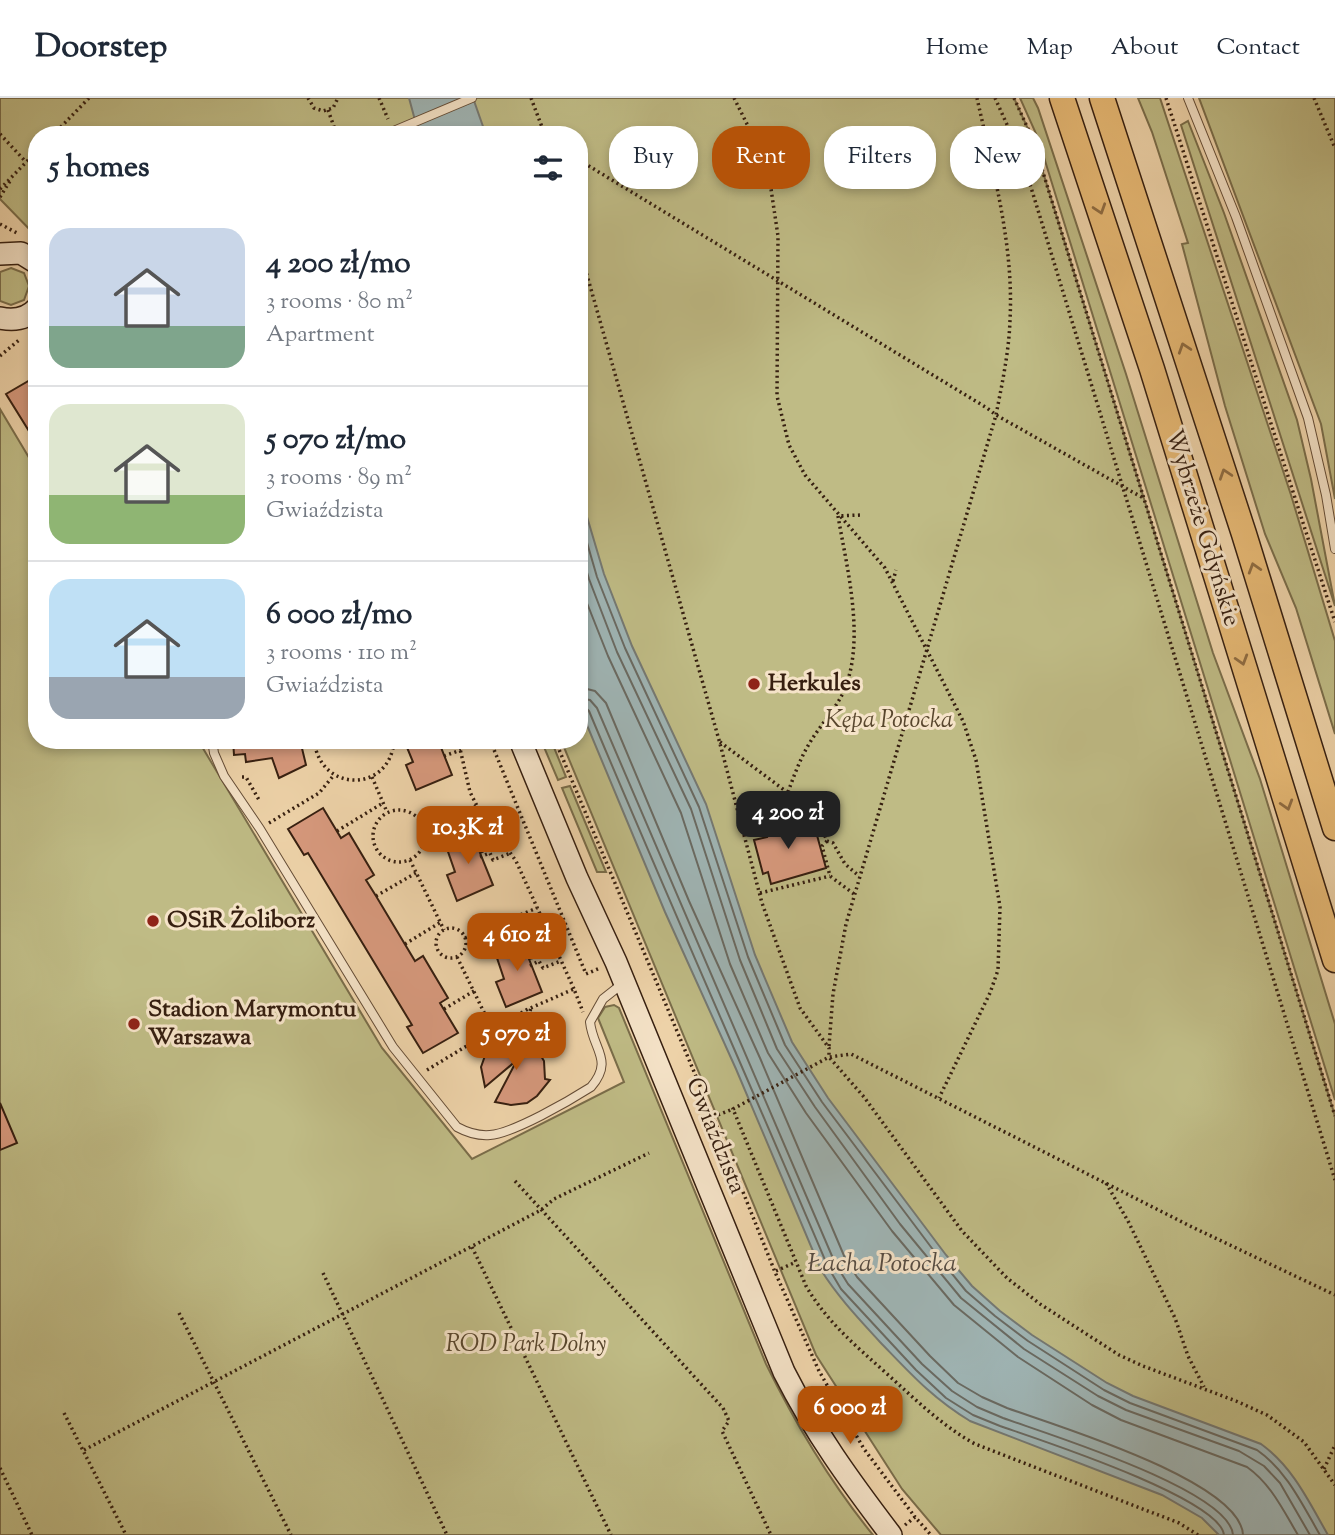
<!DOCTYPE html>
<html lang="en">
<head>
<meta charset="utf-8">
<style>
  body { margin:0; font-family:"Sorts Mill Goudy",serif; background:#f6f6f7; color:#1f2937; height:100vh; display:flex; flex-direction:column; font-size:26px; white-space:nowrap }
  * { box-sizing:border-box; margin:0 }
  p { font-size:23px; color:#747a83 }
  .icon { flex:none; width:38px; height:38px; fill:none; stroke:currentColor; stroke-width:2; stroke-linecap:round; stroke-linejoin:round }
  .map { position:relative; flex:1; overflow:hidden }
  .details { position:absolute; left:28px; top:28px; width:560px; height:623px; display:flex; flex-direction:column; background:#fff; border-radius:28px; box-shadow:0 4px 10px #0003 }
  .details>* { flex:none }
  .hud { position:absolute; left:609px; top:28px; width:620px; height:63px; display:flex; gap:14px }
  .price { position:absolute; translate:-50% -60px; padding:0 16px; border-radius:14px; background:#b45309; color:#fff; font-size:23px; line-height:46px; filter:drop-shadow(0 2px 4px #0008) }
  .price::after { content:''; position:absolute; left:50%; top:42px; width:21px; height:16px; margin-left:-10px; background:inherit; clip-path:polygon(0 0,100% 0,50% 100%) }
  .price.active { background:#222; color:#fff }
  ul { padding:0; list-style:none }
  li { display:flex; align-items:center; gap:21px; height:175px; padding:0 21px }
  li+li { border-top:2px solid #e0e1e3 }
  li span { display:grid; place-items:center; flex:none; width:196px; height:140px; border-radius:21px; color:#555 }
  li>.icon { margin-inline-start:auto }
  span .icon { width:84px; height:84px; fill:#fffc; stroke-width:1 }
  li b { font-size:30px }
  h2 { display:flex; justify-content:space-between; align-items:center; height:84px; padding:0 21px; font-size:30px }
  .pill { padding:0 24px; border-radius:28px; background:#fff; box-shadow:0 4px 10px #0003; font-size:24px; line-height:63px }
  .pill.active { background:#b45309; color:#fff }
  header { display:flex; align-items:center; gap:42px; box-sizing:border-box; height:98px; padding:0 35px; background:#fff; border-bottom:2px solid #e0e1e3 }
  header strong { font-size:33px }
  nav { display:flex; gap:38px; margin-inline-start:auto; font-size:24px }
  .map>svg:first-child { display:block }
  .green { fill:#bfbb85; stroke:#7a6d4a; stroke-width:2 }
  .water { fill:#9fb5b5; stroke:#757973; stroke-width:2 }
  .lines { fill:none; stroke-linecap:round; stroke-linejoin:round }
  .shore { stroke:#6a6a62; stroke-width:2 }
  .building { fill:#d7997d; stroke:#361f10; stroke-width:2 }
  .lane-casing { stroke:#644c36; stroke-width:10 }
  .secondary-casing { stroke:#361f10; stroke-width:24 }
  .primary-casing { stroke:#361f10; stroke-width:27 }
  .path { stroke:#361f10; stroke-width:3.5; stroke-dasharray:2 3.5; stroke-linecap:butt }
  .lane { stroke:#f5e3c8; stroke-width:8 }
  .secondary { stroke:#f5e3c8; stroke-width:21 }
  .primary { stroke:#e8ba75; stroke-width:24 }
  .oneway { stroke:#8f6c42 }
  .poi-dot { fill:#8f2418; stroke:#f5e3c8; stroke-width:2.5 }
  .labels { text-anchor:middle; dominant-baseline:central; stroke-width:6; stroke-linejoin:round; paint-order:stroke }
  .street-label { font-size:24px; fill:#361f10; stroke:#f5e3c8 }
  .poi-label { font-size:24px; font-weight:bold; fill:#361f10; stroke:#f5e3c8; text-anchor:start }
  .park-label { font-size:24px; font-style:italic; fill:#58462d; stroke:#f5e3c8 }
  .water-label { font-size:26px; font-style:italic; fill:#564c42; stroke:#f5e3c8 }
</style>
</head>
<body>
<header>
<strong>Doorstep</strong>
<nav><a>Home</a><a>Map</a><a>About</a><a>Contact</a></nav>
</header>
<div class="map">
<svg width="1335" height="1437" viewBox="0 0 1335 1437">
  <rect width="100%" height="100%" fill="#efd4aa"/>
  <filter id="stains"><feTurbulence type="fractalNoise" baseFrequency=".00286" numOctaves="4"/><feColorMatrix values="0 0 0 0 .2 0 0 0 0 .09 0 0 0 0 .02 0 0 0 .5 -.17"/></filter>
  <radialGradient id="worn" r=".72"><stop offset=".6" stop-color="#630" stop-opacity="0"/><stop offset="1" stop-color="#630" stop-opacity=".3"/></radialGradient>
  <!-- green -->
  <g class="green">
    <polygon points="0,0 1014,0 1033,42 1335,1018 1335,1437 941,1437 902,1391 816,1257 561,642 579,642 579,37 37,37 37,139 0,101"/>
    <polygon points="1020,0 1033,0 1038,10 1126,276 1213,555 1260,681 1335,926 1335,1002 1038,40"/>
    <polygon points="1138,0 1160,0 1291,397 1335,543 1335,636 1296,510 1265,436 1225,308 1182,146 1188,145 1152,34"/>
    <polygon points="1199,0 1335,0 1335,401 1321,326"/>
    <polygon points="1188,23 1224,115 1297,322 1311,381 1335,508 1181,27"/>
    <polygon points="11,170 24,175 29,188 24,202 11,207 0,203 0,174"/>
    <path d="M0 311 37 373V642H198L382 950 472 1061 624 984 598 920 605 909 614 907 619 910 766 1266C796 1327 830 1384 873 1437H0Z"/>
    <polygon points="541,642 551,642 566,679 558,682"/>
    <polygon points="570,688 606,774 597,774 562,690"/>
  </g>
  <!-- water -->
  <g class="water">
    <polygon points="409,0 473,0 486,37 419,37"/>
    <path d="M579 392 604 476 632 548 706 706 755 857 792 944 828 1000 946 1157 972 1188 1000 1213 1032 1237 1107 1285 1133 1298 1261 1346C1293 1369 1309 1404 1328 1437H1219L1202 1420 1162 1397 970 1323C932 1300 910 1275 880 1244 859 1221 838 1199 821 1172L736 971 665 814 579 608Z"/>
  </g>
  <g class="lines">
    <!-- shore -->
    <g class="shore">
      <path d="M579 417 597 479 625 550 699 709 748 859 785 947 822 1004 940 1161 966 1193 995 1218 1028 1243 1104 1292 1130 1305 1257 1352C1287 1373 1302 1406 1320 1437"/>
      <polyline points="579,448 589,481 617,554 691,711 740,862 777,951 815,1009 900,1126 961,1200 1024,1251 1098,1298 1126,1312 1239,1353 1264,1368 1280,1385 1310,1437"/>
      <path d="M579 485 608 558 681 715 730 866 768 955 806 1015 892 1133 954 1207 1018 1259 1092 1307 1121 1322 1247 1369C1271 1386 1283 1412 1298 1437"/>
      <path d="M579 589 595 593 606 605 689 803 760 960 845 1160 857 1179 930 1258 958 1285 982 1299 1007 1310C1054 1327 1241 1383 1243 1437"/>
      <path d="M579 600 590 602 597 610C675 795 756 979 835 1165L848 1186 922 1266 952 1293 977 1309 1003 1320C1044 1335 1230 1392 1233 1437"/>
      <path d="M579 609H585L589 613C667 799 749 983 828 1169L841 1191 916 1272 946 1300 973 1317 1000 1328C1037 1341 1220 1400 1224 1437"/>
    </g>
  </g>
  <!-- building -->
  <g class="building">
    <polygon points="37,278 37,346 6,296"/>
    <polygon points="233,642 300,642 306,667 279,680 272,660 246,664 245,656 234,657"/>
    <polygon points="416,642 438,642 452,677 416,692 406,667 413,664 406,647"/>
    <polygon points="323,710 341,740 349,735 374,777 366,782 376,798 415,863 423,858 448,900 440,905 458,935 423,955 407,929 412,927 308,755 304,757 288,731"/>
    <polygon points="782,715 788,737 815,730 826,770 771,786 768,774 763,776 754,742 767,739 762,720"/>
    <polygon points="475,732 484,753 480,755 493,787 457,803 447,777 455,774 445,745"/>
    <polygon points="524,839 533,860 529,861 542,894 506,909 496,884 504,881 494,851"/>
    <polygon points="528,941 533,946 537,946 535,948 544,963 545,981 550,982 537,998 527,1005 511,1007 495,1004 517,962 485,989 481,969 486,955 489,951 496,951 508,946 526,946"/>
    <polygon points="0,1005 17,1045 0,1052"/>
  </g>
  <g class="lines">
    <!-- lane casing -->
    <g class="lane-casing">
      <g id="lane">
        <polyline points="1188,0 1236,119 1308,320 1326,397 1335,451"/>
        <polyline points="384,37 472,0"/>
        <path d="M212 642 214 655 224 678 260 731 393 949 457 1029C468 1035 478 1038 490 1037 514 1035 569 1003 591 989 614 962 593 952 590 924L603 901 622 886"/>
      </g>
    </g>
    <!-- secondary casing -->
    <g class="secondary-casing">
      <g id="secondary">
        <polyline points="0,156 21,155 37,165"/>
        <path d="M0 220C14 223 27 221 37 210"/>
        <path d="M520 642 577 780 616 864 784 1274C815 1335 850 1383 891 1437"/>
      </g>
    </g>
    <!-- primary casing -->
    <g class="primary-casing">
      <g id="primary">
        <polyline points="1062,0 1152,271 1335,862"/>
        <polyline points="1102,0 1244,436 1335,730"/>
      </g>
    </g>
    <!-- path -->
    <g class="path">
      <polyline points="308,0 314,10 323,13 333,10 338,0"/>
      <polyline points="379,0 388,21"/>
      <polyline points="531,0 545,37"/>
      <polyline points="734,0 759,50 771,91 778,138 777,298 789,347 805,377 885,470 963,623 976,662 1000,809 998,872 990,895 939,1000"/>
      <polyline points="995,0 1022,60 1335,1082"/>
      <polyline points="1014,0 1033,42 1335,1018"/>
      <polyline points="1166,0 1335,524"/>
      <polyline points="1314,0 1335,50"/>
      <polyline points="328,12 337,37"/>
      <polyline points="0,36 26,64"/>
      <polyline points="53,37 89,0"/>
      <polyline points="579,62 987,310 996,317 1145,401"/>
      <polyline points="0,91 37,53"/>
      <polyline points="0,99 10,83"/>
      <polyline points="0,126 17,135"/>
      <polyline points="579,149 719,642 762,805 800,910 829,950 829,959 864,999 962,1133 1007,1180 1040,1206 1119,1257 1143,1268 1236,1303 1267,1317 1304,1344 1335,1387"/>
      <polyline points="0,258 19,242"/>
      <polyline points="893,483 896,472"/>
      <path d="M314 642C320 696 391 695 394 642"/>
      <polyline points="458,642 470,694 477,708"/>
      <polyline points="490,642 586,876 600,870"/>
      <polyline points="555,642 713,1019 775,1174 819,1273 864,1351 915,1419"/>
      <polyline points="720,644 803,706 817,719 827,743 833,745 845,766 859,778"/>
      <polyline points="444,658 461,652"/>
      <polyline points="242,679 246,679 259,702"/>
      <polyline points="372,679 387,714"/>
      <path d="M788 694C794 678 800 661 809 646 819 629 833 614 842 597 867 546 847 471 838 418L861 417"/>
      <circle cx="399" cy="738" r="26"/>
      <polyline points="269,725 319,695 334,677"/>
      <polyline points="423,730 477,708 516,763 574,891"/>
      <polyline points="337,733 383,705"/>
      <polyline points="827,743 822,748 830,778 854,796"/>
      <polyline points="480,759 490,755 493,762 511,755"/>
      <polyline points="410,762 444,832"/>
      <polyline points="760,795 830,778"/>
      <polyline points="376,798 416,775"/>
      <circle cx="451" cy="845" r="15"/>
      <polyline points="465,840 537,810"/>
      <polyline points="405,846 441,824"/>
      <polyline points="457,859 497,941 507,938 522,938 531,910"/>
      <polyline points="530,868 539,863 543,870 561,863"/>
      <polyline points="444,911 474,893"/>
      <path d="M829 948 833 896 846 826 996 317C1002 286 1009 254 1010 222 1014 147 993 73 977 0"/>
      <polyline points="427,972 526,912 574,891 583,914"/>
      <polyline points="713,1019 733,1011"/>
      <polyline points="515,1083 723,1310 729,1323 722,1333 771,1437"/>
      <polyline points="1106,1085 1128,1123 1175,1220 1188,1258 1204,1289"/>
      <polyline points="472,1149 611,1437"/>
      <polyline points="776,1173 796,1164"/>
      <polyline points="323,1175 447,1437"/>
      <polyline points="179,1215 291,1437"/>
      <polyline points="64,1315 126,1437"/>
      <polyline points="84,1352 541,1112 554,1101 649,1055"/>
      <polyline points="0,1370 32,1437"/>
      <polyline points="1324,1371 1335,1347"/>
      <polyline points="905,1427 915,1419 931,1437"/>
      <path d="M1198 1437 1179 1425 975 1346C941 1327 915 1301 886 1275 855 1247 827 1224 806 1188L733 1011 829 959 851 956 1190 1128 1335 1197"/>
    </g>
    <!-- lane -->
    <use href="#lane" class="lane"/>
    <!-- secondary -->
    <use href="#secondary" class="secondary"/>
    <!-- primary -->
    <use href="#primary" class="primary"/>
  </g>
  <!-- one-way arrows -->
  <defs><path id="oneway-chevron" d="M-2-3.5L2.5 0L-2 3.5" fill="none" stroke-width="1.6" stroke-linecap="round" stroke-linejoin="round" transform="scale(1.75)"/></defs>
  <g class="oneway">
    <use href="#oneway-chevron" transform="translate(1100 111) rotate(72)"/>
    <use href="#oneway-chevron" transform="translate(1184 250) rotate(-108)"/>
    <use href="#oneway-chevron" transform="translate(1225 376) rotate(-108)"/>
    <use href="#oneway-chevron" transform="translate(1254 470) rotate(-107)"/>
    <use href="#oneway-chevron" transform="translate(1242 562) rotate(73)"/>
    <use href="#oneway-chevron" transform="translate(1287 707) rotate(73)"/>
  </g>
  <!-- markers -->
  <g class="poi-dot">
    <circle cx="754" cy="586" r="7"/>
    <circle cx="153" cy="823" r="7"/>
    <circle cx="134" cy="926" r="7"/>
  </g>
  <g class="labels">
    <!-- street labels -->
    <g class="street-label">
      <text transform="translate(1202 430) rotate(73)">Wybrzeże Gdyńskie</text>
      <text transform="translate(715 1038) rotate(68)">Gwiaździsta</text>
    </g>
    <!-- poi labels -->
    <g class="poi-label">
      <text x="768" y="586">Herkules</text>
      <text x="167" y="823">OSiR Żoliborz</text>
      <text x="148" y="912">Stadion Marymontu<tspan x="148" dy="28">Warszawa</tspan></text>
    </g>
    <!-- park labels -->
    <g class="park-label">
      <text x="889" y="623">Kępa Potocka</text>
      <text x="526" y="1247">ROD Park Dolny</text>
    </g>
    <!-- water labels -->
    <g class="water-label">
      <text x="882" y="1166">Łacha Potocka</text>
    </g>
  </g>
  <rect width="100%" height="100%" filter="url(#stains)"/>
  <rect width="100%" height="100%" fill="url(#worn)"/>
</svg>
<b class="price active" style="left:788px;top:753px">4 200 zł</b>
<b class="price" style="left:468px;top:768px">10.3K zł</b>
<b class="price" style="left:517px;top:875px">4 610 zł</b>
<b class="price" style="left:516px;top:974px">5 070 zł</b>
<b class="price" style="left:850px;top:1348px">6 000 zł</b>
<div class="hud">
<a class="pill">Buy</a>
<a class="pill active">Rent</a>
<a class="pill">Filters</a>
<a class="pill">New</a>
</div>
<section class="details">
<h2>5 homes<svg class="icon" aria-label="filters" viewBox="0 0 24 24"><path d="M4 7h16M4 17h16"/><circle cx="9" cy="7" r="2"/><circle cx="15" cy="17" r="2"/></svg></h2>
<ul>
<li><span style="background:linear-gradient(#c9d6e8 70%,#7fa58c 0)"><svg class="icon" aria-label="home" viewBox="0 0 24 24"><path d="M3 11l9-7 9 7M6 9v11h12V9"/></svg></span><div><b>4 200 zł/mo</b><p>3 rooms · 80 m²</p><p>Apartment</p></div></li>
<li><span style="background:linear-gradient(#dfe7d0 65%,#8fb573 0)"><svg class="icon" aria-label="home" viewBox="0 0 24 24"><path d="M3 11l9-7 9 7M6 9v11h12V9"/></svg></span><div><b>5 070 zł/mo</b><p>3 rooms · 89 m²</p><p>Gwiaździsta</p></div></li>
<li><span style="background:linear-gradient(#bfe0f5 70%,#9aa5b1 0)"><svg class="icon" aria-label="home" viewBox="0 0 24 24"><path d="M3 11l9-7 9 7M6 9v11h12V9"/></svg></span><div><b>6 000 zł/mo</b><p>3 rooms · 110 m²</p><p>Gwiaździsta</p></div></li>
</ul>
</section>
</div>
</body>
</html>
